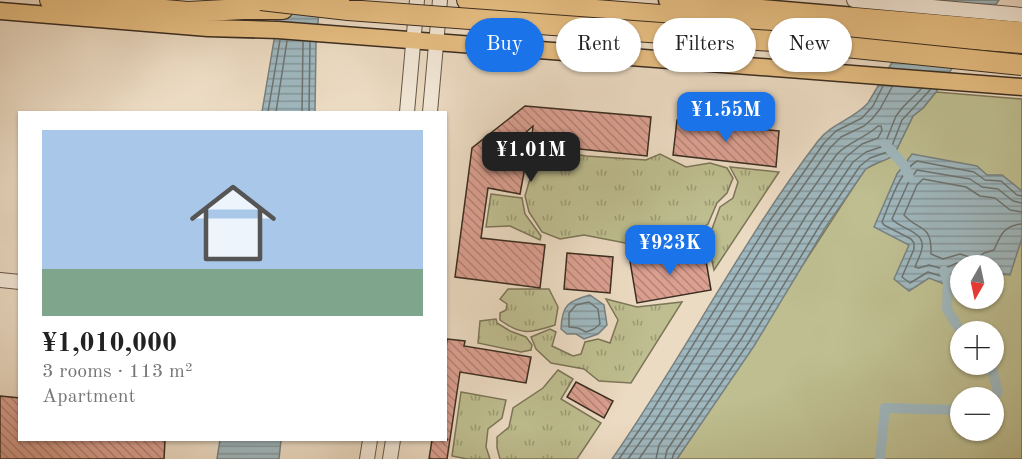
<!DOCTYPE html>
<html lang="en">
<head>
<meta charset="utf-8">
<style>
  body { margin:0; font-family:"Old Standard TT",serif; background:#f2f2f2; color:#222; height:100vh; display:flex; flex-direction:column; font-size:22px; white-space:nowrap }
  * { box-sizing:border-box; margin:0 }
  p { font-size:20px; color:#767676 }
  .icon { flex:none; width:33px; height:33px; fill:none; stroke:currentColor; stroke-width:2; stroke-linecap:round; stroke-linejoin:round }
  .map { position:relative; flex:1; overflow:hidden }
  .drawer { position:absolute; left:18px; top:111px; width:429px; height:330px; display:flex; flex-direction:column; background:#fff; border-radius:0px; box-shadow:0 2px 4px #0004 }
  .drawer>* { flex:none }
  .hud { position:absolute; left:465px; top:18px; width:466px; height:54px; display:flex; gap:12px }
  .needle { width:39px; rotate:189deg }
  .controls { position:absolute; left:950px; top:255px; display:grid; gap:12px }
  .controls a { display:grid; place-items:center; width:54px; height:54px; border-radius:50%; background:#fff; box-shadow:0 2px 4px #0004; font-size:30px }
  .price { position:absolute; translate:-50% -51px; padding:0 14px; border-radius:12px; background:#1a73e8; color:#fff; font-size:20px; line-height:39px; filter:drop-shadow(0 2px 3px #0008) }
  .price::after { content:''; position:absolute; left:50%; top:36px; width:18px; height:14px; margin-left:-9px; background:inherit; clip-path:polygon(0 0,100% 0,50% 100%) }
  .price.selected { background:#222; color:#fff }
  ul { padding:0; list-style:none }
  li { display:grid; align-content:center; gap:12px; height:318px; padding:0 24px }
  li span { display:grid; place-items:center; height:186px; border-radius:0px; color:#555 }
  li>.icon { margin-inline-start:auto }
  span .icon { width:108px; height:108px; fill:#fffc; stroke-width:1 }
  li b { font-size:26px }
  .pill { padding:0 21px; border-radius:27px; background:#fff; box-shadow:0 2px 4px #0004; font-size:21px; line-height:54px }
  .pill.selected { background:#1a73e8; color:#fff }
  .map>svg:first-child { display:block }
  .grass { fill:url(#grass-tufts); stroke:#7c7658; stroke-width:1.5 }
  .green { fill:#bebe90; stroke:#7c7658; stroke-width:1.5; fill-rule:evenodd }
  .water { fill:url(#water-rules); stroke:#778080; stroke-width:1.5 }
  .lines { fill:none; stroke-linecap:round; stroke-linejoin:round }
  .shore { stroke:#6c7270; stroke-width:1.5 }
  .canal { stroke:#9fb8bf; stroke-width:10 }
  .building { fill:url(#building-back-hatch); stroke:#3a2d21; stroke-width:1.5 }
  .minor-casing { stroke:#66584a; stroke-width:16 }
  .major-casing { stroke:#3a2d21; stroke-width:19 }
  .highway-casing { stroke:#3a2d21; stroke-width:22 }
  .minor { stroke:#f3e8d8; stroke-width:14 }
  .major { stroke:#e6be82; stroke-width:16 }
  .highway { stroke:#e6be82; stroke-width:20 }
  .highway-bridge-casing { stroke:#3a2d21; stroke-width:22; stroke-linecap:butt }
  .highway-bridge { stroke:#e6be82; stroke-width:20 }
</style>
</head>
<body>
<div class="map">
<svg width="1022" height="459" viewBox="0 0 1022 459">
  <defs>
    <pattern id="grass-tufts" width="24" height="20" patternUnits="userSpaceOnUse" patternTransform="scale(1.5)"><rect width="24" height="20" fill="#bebe90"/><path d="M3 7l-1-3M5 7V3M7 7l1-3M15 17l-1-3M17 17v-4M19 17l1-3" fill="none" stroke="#9b9b75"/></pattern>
    <pattern id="water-rules" width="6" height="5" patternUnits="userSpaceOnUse" patternTransform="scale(1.5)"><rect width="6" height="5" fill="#9fb8bf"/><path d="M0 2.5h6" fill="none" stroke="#83969b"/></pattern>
    <pattern id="building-back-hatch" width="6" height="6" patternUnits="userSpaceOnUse" patternTransform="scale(1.5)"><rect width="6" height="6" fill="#dca091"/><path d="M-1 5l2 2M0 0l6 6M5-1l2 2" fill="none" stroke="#b38376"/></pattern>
  </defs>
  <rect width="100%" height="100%" fill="#ecdbc3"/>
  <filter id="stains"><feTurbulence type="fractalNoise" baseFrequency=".00333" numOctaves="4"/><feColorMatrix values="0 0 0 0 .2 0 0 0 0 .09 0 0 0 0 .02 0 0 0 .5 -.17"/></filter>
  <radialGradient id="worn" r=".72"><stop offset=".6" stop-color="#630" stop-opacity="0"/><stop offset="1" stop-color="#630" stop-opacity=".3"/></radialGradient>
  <!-- grass -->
  <g class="grass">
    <polygon points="544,149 586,156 646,160 660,154 686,167 710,163 727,168 733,178 727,193 717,203 708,224 695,234 670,243 646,247 584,235 560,239 542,232 529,212 525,196 537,154"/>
    <polygon points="730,167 779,172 714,270 708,243 686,248 685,243 712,229 720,207 733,198 738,182"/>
    <polygon points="491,194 522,198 525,214 541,236 540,240 510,226 486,227"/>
    <path d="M508 289H549L558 307 555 325C530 333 522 336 500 320V313L506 310 507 304 500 299Z"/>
    <polygon points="606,299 637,307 682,302 631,383 599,381 584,369 551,363 536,349 531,337 550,329 556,332 552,346 573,356 581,354 585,342 598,339 610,343 618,320"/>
    <polygon points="496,319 497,323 510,331 526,337 532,345 531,350 521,352 478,343 480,321"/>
    <polygon points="558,370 573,379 561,399 601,423 577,459 500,459 497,448 497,437 509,427 513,408 543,388"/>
    <polygon points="461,392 506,400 502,418 488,429 486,447 490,459 467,459 452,456"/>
  </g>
  <!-- green -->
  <path class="green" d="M936 92 1022 99V459H677L865 169 894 155 913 116 923 108ZM960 266H993V298H960ZM960 332H993V364H960ZM960 398H993V430H960Z"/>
  <!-- water -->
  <g class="water">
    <polygon points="277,0 320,0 316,44 315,112 262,112 274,40"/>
    <path d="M929 0H999L936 92 923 108 913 116 894 155C885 162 874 162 865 170L825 228 754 346 677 459H612C684 356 741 242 818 141 832 123 854 119 868 103Z"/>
    <polygon points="912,154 977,166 987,175 1002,175 1022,191 1022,238 1010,275 993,273 993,266 960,266 960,276 944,284 929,278 909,291 894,279 909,245 874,227 897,174"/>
    <path d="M590 295 604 305 607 325 598 334 584 339 576 334H567L561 329C562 305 568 301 590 295Z"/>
    <polygon points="220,440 281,440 279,459 217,459"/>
  </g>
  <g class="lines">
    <!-- shore -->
    <g class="shore">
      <polyline points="268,112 280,40"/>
      <polyline points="276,112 287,41"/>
      <polyline points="302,112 303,42"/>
      <polyline points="309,112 310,42"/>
      <path d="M1022 212 1010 210 995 198 980 196 966 187 923 179 917 185 904 215C919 232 932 223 931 254L943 259 960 254 976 259 984 253 994 250C1000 236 1004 225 1022 224"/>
      <path d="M966 266 957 263 943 269 929 265 919 268 915 267C917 261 921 255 922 248 925 231 900 229 892 219L909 181 917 170 970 179 982 187 998 189 1013 201 1022 203"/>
      <path d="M960 271 944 277 928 272 910 283 902 277 914 249V243L911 239 884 225 882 222C890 203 899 172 917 161L974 172 985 180 1001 181 1017 195 1022 196"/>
      <polygon points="589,302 598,309 600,324 594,329 586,332 578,328 569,327 569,313 576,305"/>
      <polyline points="619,459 649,416 769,222 824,143 836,131 862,118 873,106 883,86"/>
      <polyline points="628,459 656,420 775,226 830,148 841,137 864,126 872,119 880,109 892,87"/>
      <path d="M639 459 663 424 783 231 837 154C849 142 865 138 878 126H881L882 130 878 138 862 144 846 157 806 216 735 333 659 445 656 459"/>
      <polyline points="665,459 667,450 742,338 813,221 853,162 866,152 884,146 896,116 903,107 921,89"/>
      <polyline points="672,459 674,453 749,342 820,225 860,166 870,158 890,151 902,120 930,90"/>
    </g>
    <!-- canal -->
    <g class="canal">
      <polyline points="885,144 904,165 909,177"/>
      <polyline points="944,271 948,282 947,309 961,332"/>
      <polyline points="988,364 992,369 998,392 993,398"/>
      <polyline points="880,459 885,408 960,410"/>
    </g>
  </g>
  <!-- building -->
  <g class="building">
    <polygon points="525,106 651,117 647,156 531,144 533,126 498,157 526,162 520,194 488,188 481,238 545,245 540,288 455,277 472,148"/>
    <polygon points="677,120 779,131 776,167 673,155"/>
    <polygon points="704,249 711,290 637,303 630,261"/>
    <polygon points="567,253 613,257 610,293 564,289"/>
    <polygon points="447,339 465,341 464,346 531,357 526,383 460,372 447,459 429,459 432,440 448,440 446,439 446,350"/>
    <polygon points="576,382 613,401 604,418 567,397"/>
    <polygon points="0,396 20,398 20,440 165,440 164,459 0,459"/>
  </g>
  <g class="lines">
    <!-- minor casing -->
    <g class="minor-casing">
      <g id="minor">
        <polyline points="854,0 1022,15"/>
        <polyline points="407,112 417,0"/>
        <polyline points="430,112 440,0"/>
        <polyline points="0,280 20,282"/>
        <polyline points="367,459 370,440"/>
        <polyline points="390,459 393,440"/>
      </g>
    </g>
    <!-- major casing -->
    <g class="major-casing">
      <g id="major">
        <polyline points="667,0 1022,30"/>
        <polyline points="0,11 208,28 278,30 1022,87"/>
      </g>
    </g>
    <!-- highway casing -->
    <g class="highway-casing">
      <g id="highway">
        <polyline points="50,0 188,12 243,9 283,9"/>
        <polyline points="467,0 1022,43"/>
      </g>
    </g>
    <!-- minor -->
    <use href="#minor" class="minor"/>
    <!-- major -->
    <use href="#major" class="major"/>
    <!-- highway -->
    <use href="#highway" class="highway"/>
    <!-- highway-bridge casing -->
    <g class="highway-bridge-casing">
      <polyline id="highway-bridge" points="261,0 348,10 826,45 1022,65"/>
    </g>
    <!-- highway-bridge -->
    <use href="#highway-bridge" class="highway-bridge"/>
  </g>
  <rect width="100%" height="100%" filter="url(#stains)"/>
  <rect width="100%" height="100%" fill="url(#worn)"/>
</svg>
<div class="controls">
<a><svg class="needle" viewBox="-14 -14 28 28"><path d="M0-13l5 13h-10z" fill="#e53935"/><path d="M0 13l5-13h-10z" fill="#767676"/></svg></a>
<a>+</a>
<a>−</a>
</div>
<b class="price" style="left:726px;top:143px">¥1.55M</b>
<b class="price selected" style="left:531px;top:183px">¥1.01M</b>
<b class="price" style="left:670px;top:276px">¥923K</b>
<div class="hud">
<a class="pill selected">Buy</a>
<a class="pill">Rent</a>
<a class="pill">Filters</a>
<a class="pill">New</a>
</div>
<section class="drawer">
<ul>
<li><span style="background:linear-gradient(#a9c7e8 75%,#7fa58c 0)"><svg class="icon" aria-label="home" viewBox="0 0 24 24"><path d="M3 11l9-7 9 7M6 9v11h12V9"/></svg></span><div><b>¥1,010,000</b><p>3 rooms · 113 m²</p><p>Apartment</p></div></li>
</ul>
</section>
</div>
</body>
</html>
